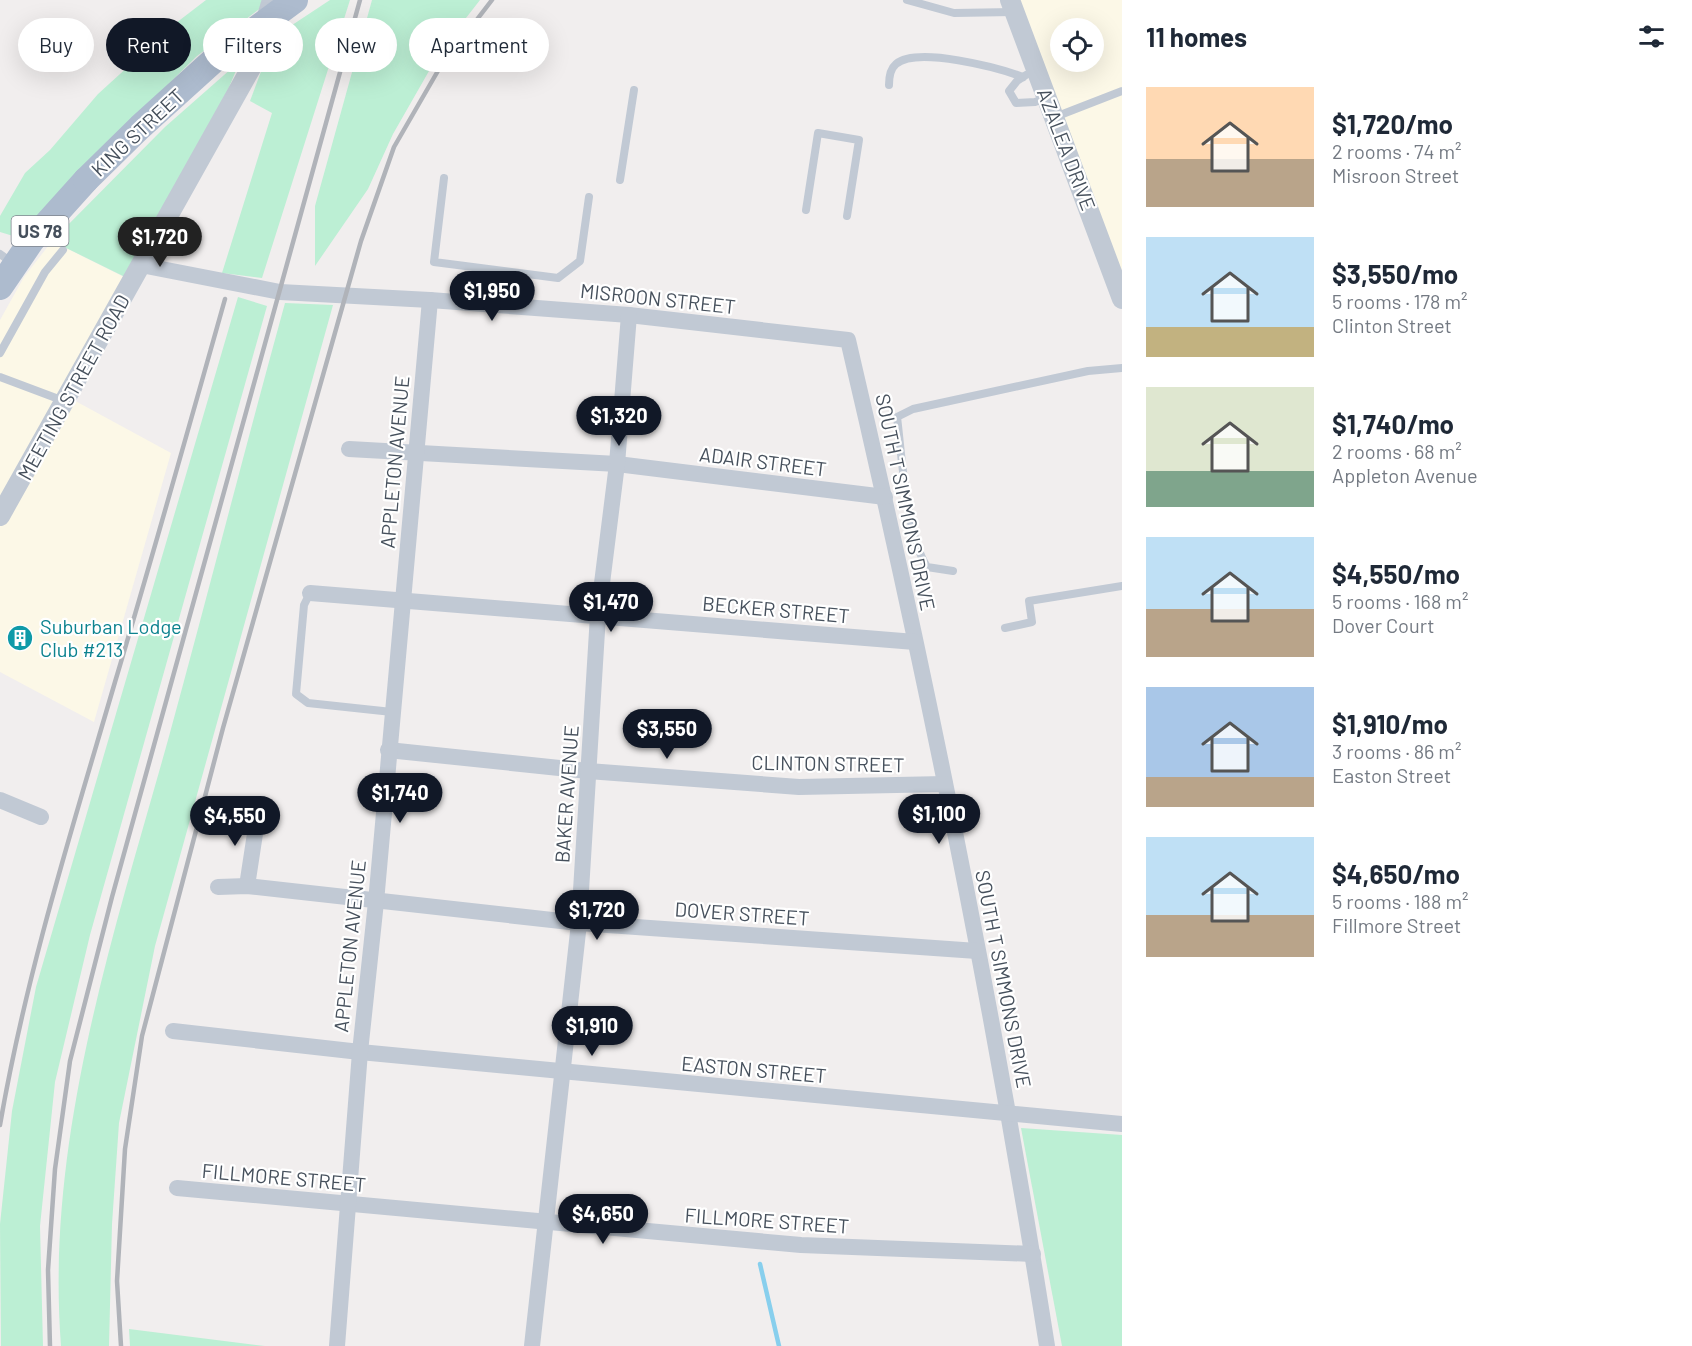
<!DOCTYPE html>
<html lang="en">
<head>
<meta charset="utf-8">
<style>
  body { margin:0; font-family:Barlow,sans-serif; background:#f6f6f7; color:#1f2937; height:100vh; display:flex; flex-direction:column; font-size:22px; white-space:nowrap }
  * { box-sizing:border-box; margin:0 }
  p { font-size:20px; color:#747a83 }
  .icon { flex:none; width:33px; height:33px; fill:none; stroke:currentColor; stroke-width:2; stroke-linecap:round; stroke-linejoin:round }
  .map { position:relative; flex:1; overflow:hidden }
  .drawer { display:flex; flex-direction:column; background:#fff; width:570px }
  .drawer>* { flex:none }
  .top-card { position:absolute; left:18px; top:18px; width:570px; height:54px; display:flex; gap:12px }
  .buttons { position:absolute; left:1050px; top:18px; display:grid; gap:12px }
  .buttons a { display:grid; place-items:center; width:54px; height:54px; border-radius:50%; background:#fff; box-shadow:0 6px 24px #0002; font-size:30px }
  .price { position:absolute; translate:-50% -51px; padding:0 14px; border-radius:21px; background:#111827; color:#fff; font-size:20px; line-height:39px; filter:drop-shadow(0 2px 3px #0008) }
  .price::after { content:''; position:absolute; left:50%; top:36px; width:18px; height:14px; margin-left:-9px; background:inherit; clip-path:polygon(0 0,100% 0,50% 100%) }
  .price.on { background:#222; color:#fff }
  ul { padding:0; list-style:none }
  li { display:flex; align-items:center; gap:18px; height:150px; padding:0 24px }
  li span { display:grid; place-items:center; flex:none; width:168px; height:120px; border-radius:0px; color:#555 }
  li>.icon { margin-inline-start:auto }
  span .icon { width:72px; height:72px; fill:#fffc; stroke-width:1 }
  li b { font-size:26px }
  h2 { display:flex; justify-content:space-between; align-items:center; height:72px; padding:0 24px; font-size:26px }
  .tag { padding:0 21px; border-radius:27px; background:#fff; box-shadow:0 6px 24px #0002; font-size:21px; line-height:54px }
  .tag.on { background:#111827; color:#fff }
  main { display:flex; flex:1; min-height:0 }
  .map>svg:first-child { display:block }
  .commercial { fill:#fcf8e7; fill-rule:evenodd }
  .green { fill:#bcefd4 }
  .lines { fill:none; stroke-linecap:round; stroke-linejoin:round }
  .stream { stroke:#88cfed; stroke-width:4.5 }
  .service { stroke:#c1c9d4; stroke-width:8 }
  .minor { stroke:#c1c9d4; stroke-width:16 }
  .tertiary { stroke:#c1c9d4; stroke-width:20 }
  .primary { stroke:#adbbce; stroke-width:26 }
  .rail { stroke:#b0b3b9; stroke-width:4.5 }
  .primary-bridge { stroke:#adbbce; stroke-width:26 }
  .labels { text-anchor:middle; dominant-baseline:central; stroke-width:4.5; stroke-linejoin:round; paint-order:stroke }
  .shield { fill:#fff; stroke:#7e848d; stroke-width:1.5 }
  .shield-label { font-size:18px; font-weight:bold; fill:#46505c }
  .street-label { font-size:20px; fill:#46505c; stroke:#fff }
  .culture-label { font-size:20px; fill:#0d838f; stroke:#fff; text-anchor:start }
</style>
</head>
<body>
<main>
<div class="map">
<svg width="1122" height="1346" viewBox="0 0 1122 1346">
  <rect width="100%" height="100%" fill="#f1eeee"/>
  <!-- commercial -->
  <g class="commercial">
    <path d="M1010 0H1122V299ZM1060 28H1094V62H1060Z"/>
    <polygon points="52,241 132,281 68,397 171,453 94,722 0,672 0,320 24,277"/>
  </g>
  <!-- green -->
  <g class="green">
    <polygon points="206,0 264,0 262,7 197,56 78,173 23,239 0,232 0,216 25,173 50,150 98,94 176,23"/>
    <polygon points="330,0 350,0 262,278 222,273 272,113 250,101 274,37"/>
    <polygon points="372,0 480,0 441,50 393,134 368,189 315,266 315,206"/>
    <polygon points="240,61 227,92 127,278 52,241 165,127"/>
    <polygon points="238,297 267,306 90,935 55,1082 40,1226 43,1346 1,1346 0,1224 12,1111 36,987"/>
    <path d="M285 303 333 305 155 946 119 1123 112 1224 109 1346H61C45 1139 113 937 168 740 208 594 245 448 285 303Z"/>
    <polygon points="1021,1128 1122,1135 1122,1346 1062,1346"/>
    <polygon points="129,1329 265,1346 130,1346"/>
  </g>
  <g class="lines">
    <!-- stream -->
    <polyline class="stream" points="760,1264 779,1346"/>
    <!-- service -->
    <g class="service">
      <polyline points="907,0 954,13 1013,12"/>
      <polyline points="1026,75 1017,81 1009,91 1016,103 1035,102 1046,98"/>
      <path d="M889 85C889 78 890 69 896 64 917 46 999 68 1023 77"/>
      <polyline points="1055,117 1122,91"/>
      <polyline points="444,178 434,262 558,278 580,261 589,197"/>
      <polyline points="620,180 634,90"/>
      <polyline points="806,210 818,133 859,140 847,216"/>
      <polyline points="0,254 14,264"/>
      <polyline points="0,353 45,272 63,250"/>
      <polyline points="0,377 64,401"/>
      <path d="M953 571 927 567C906 534 902 457 897 417L913 409 1088 371 1122 368"/>
      <polyline points="310,593 304,605 296,694 308,703 392,712"/>
      <polyline points="1005,628 1032,622 1029,601 1122,586"/>
    </g>
    <!-- minor -->
    <g class="minor">
      <path d="M141 265 280 292 430 300 629 315 848 340C926 673 994 1009 1047 1346"/>
      <polyline points="349,449 617,464 885,497"/>
      <polyline points="310,593 915,642"/>
      <polyline points="388,750 588,771 799,787 945,784"/>
      <polyline points="0,800 41,817"/>
      <polyline points="247,886 258,814"/>
      <polyline points="218,887 247,886 579,923 977,951"/>
      <polyline points="173,1031 360,1052 1122,1124"/>
      <polyline points="177,1188 801,1245 1033,1254"/>
      <polyline points="337,1346 360,1052 376,902 430,300"/>
      <polyline points="532,1346 579,923 598,615 617,464 629,315"/>
    </g>
    <!-- tertiary -->
    <g class="tertiary">
      <polyline points="1010,0 1122,299"/>
      <polyline points="0,516 251,68 272,0"/>
    </g>
    <!-- primary -->
    <polyline class="primary" points="0,287 32,240 86,180"/>
    <!-- rail -->
    <g class="rail">
      <path d="M0 1125C26 974 72 829 115 682 153 555 189 427 225 299"/>
      <polyline points="50,1346 48,1270 55,1169 70,1061 112,897 360,0"/>
      <polyline points="121,1346 117,1281 125,1149 142,1036 223,728 361,241 394,147 439,69 492,0"/>
    </g>
    <!-- primary-bridge -->
    <polyline class="primary-bridge" points="86,180 140,127 214,60 295,0"/>
  </g>
  <!-- icons -->
  <defs>
    <g id="building-disc" transform="scale(1.35)"><circle r="9.5" fill="#0f9aa8" stroke="#fff"/><path d="M-4-6H4V6H1V3H-1V6H-4ZM-2.5-4.3h1.7v1.8h-1.7ZM.8-4.3h1.7v1.8H.8ZM-2.5-1h1.7V.8h-1.7ZM.8-1h1.7V.8H.8Z" fill="#fff"/></g>
  </defs>
  <g fill-rule="evenodd">
    <use href="#building-disc" x="20" y="638"/>
  </g>
  <g class="labels">
    <!-- shield labels -->
    <rect class="shield" x="11.5" y="216" width="57" height="30" rx="4.5"/>
    <g class="shield-label">
      <text x="40" y="231">US 78</text>
    </g>
    <!-- street labels -->
    <g class="street-label">
      <text transform="translate(137 132) rotate(-43)">KING STREET</text>
      <text transform="translate(1067 149) rotate(69)">AZALEA DRIVE</text>
      <text transform="translate(658 298) rotate(6)">MISROON STREET</text>
      <text transform="translate(73 387) rotate(-61)">MEETING STREET ROAD</text>
      <text transform="translate(763 461) rotate(7)">ADAIR STREET</text>
      <text transform="translate(394 462) rotate(-85)">APPLETON AVENUE</text>
      <text transform="translate(906 502) rotate(78)">SOUTH T SIMMONS DRIVE</text>
      <text transform="translate(776 609) rotate(5)">BECKER STREET</text>
      <text transform="translate(828 763) rotate(1)">CLINTON STREET</text>
      <text transform="translate(566 794) rotate(-86)">BAKER AVENUE</text>
      <text transform="translate(742 913) rotate(4)">DOVER STREET</text>
      <text transform="translate(349 946) rotate(-84)">APPLETON AVENUE</text>
      <text transform="translate(1004 979) rotate(79)">SOUTH T SIMMONS DRIVE</text>
      <text transform="translate(754 1069) rotate(5)">EASTON STREET</text>
      <text transform="translate(284 1177) rotate(5)">FILLMORE STREET</text>
      <text transform="translate(767 1220) rotate(4)">FILLMORE STREET</text>
    </g>
    <!-- culture labels -->
    <g class="culture-label">
      <text x="40" y="626">Suburban Lodge<tspan x="40" dy="23">Club #213</tspan></text>
    </g>
  </g>
</svg>
<div class="buttons">
<a><svg class="icon" aria-label="locate" viewBox="0 0 24 24"><circle cx="12" cy="12" r="6"/><path d="M12 2v4M12 18v4M2 12h4M18 12h4"/></svg></a>
</div>
<b class="price on" style="left:160px;top:268px">$1,720</b>
<b class="price" style="left:492px;top:322px">$1,950</b>
<b class="price" style="left:619px;top:447px">$1,320</b>
<b class="price" style="left:611px;top:633px">$1,470</b>
<b class="price" style="left:667px;top:760px">$3,550</b>
<b class="price" style="left:400px;top:824px">$1,740</b>
<b class="price" style="left:939px;top:845px">$1,100</b>
<b class="price" style="left:235px;top:847px">$4,550</b>
<b class="price" style="left:597px;top:941px">$1,720</b>
<b class="price" style="left:592px;top:1057px">$1,910</b>
<b class="price" style="left:603px;top:1245px">$4,650</b>
<div class="top-card">
<a class="tag">Buy</a>
<a class="tag on">Rent</a>
<a class="tag">Filters</a>
<a class="tag">New</a>
<a class="tag">Apartment</a>
</div>
</div>
<section class="drawer">
<h2>11 homes<svg class="icon" aria-label="filters" viewBox="0 0 24 24"><path d="M4 7h16M4 17h16"/><circle cx="9" cy="7" r="2"/><circle cx="15" cy="17" r="2"/></svg></h2>
<ul>
<li><span style="background:linear-gradient(#ffd9b3 60%,#b9a48a 0)"><svg class="icon" aria-label="home" viewBox="0 0 24 24"><path d="M3 11l9-7 9 7M6 9v11h12V9"/></svg></span><div><b>$1,720/mo</b><p>2 rooms · 74 m²</p><p>Misroon Street</p></div></li>
<li><span style="background:linear-gradient(#bfe0f5 75%,#c2b280 0)"><svg class="icon" aria-label="home" viewBox="0 0 24 24"><path d="M3 11l9-7 9 7M6 9v11h12V9"/></svg></span><div><b>$3,550/mo</b><p>5 rooms · 178 m²</p><p>Clinton Street</p></div></li>
<li><span style="background:linear-gradient(#dfe7d0 70%,#7fa58c 0)"><svg class="icon" aria-label="home" viewBox="0 0 24 24"><path d="M3 11l9-7 9 7M6 9v11h12V9"/></svg></span><div><b>$1,740/mo</b><p>2 rooms · 68 m²</p><p>Appleton Avenue</p></div></li>
<li><span style="background:linear-gradient(#bfe0f5 60%,#b9a48a 0)"><svg class="icon" aria-label="home" viewBox="0 0 24 24"><path d="M3 11l9-7 9 7M6 9v11h12V9"/></svg></span><div><b>$4,550/mo</b><p>5 rooms · 168 m²</p><p>Dover Court</p></div></li>
<li><span style="background:linear-gradient(#a9c7e8 75%,#b9a48a 0)"><svg class="icon" aria-label="home" viewBox="0 0 24 24"><path d="M3 11l9-7 9 7M6 9v11h12V9"/></svg></span><div><b>$1,910/mo</b><p>3 rooms · 86 m²</p><p>Easton Street</p></div></li>
<li><span style="background:linear-gradient(#bfe0f5 65%,#b9a48a 0)"><svg class="icon" aria-label="home" viewBox="0 0 24 24"><path d="M3 11l9-7 9 7M6 9v11h12V9"/></svg></span><div><b>$4,650/mo</b><p>5 rooms · 188 m²</p><p>Fillmore Street</p></div></li>
</ul>
</section>
</main>
</body>
</html>
